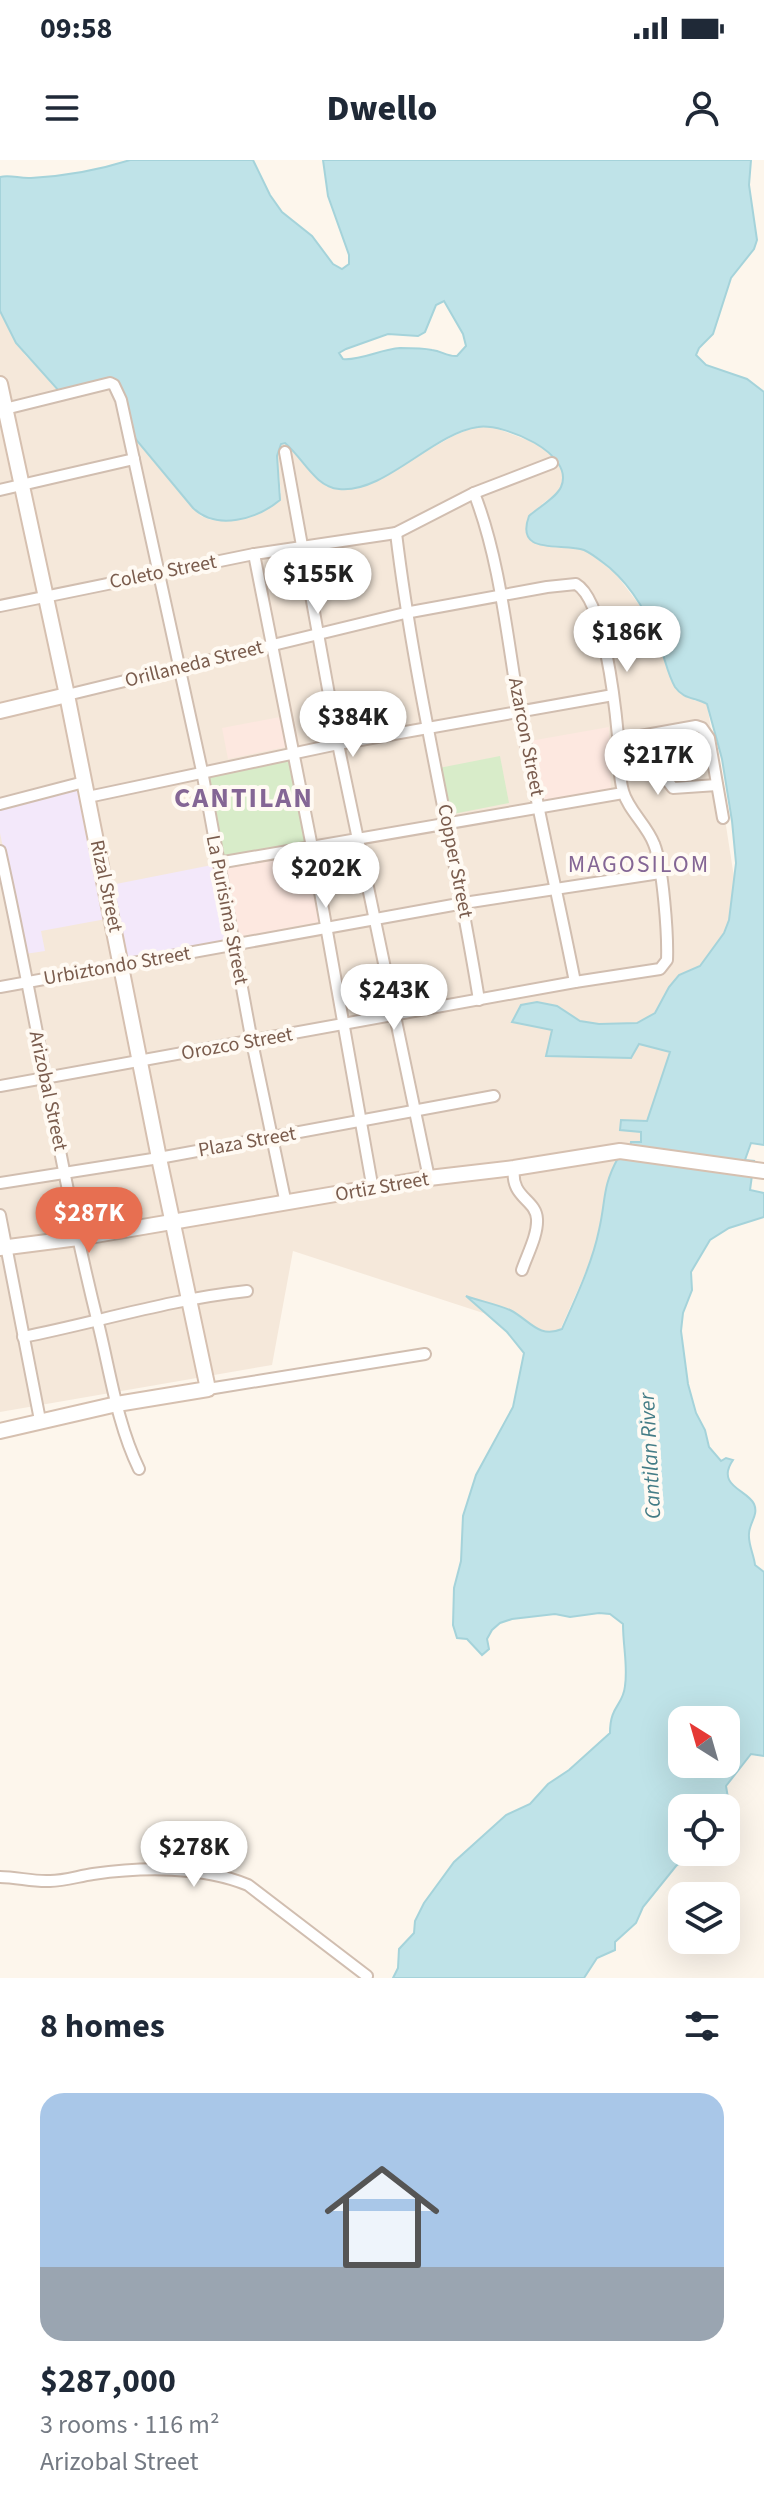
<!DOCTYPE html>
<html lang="en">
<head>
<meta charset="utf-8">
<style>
  body { margin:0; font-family:"Source Sans 3",sans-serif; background:#f6f6f7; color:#1f2937; height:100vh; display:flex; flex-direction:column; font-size:30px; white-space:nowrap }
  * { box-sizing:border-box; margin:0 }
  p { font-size:26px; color:#747a83 }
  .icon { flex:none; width:44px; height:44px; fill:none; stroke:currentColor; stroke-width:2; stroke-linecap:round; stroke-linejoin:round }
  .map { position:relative; height:1818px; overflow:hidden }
  .side { display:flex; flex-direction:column; background:#fff; flex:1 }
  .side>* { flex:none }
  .needle { width:52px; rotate:323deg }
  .fabs { position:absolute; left:668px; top:1546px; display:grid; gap:16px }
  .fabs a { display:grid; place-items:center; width:72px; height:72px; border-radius:16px; background:#fff; box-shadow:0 8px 32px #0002; font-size:40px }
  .price { position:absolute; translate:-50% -68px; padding:0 18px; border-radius:28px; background:#fff; color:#222; font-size:26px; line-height:52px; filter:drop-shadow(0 2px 4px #0008) }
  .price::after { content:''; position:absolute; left:50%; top:48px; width:24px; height:18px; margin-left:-12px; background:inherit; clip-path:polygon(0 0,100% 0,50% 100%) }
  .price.selected { background:#e76f51; color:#fff }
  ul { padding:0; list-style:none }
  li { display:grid; align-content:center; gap:16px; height:424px; padding:0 40px }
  li span { display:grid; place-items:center; height:248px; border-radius:24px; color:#555 }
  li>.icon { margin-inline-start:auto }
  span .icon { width:144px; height:144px; fill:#fffc; stroke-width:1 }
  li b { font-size:34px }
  h2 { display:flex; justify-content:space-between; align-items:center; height:96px; padding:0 40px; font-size:34px }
  .status { display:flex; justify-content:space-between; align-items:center; height:56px; padding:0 40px; background:#fff; direction:ltr }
  .status svg { height:22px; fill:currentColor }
  header { display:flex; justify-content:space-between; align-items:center; height:104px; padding:0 40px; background:#fff; font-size:36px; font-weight:800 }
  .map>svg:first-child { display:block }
  .residential { fill:#f5e8da }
  .commercial { fill:#fde8e0 }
  .education { fill:#f3e8fa }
  .green { fill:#d8ecc9 }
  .water { fill:#bfe3e8; stroke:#a5d3da; stroke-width:2; fill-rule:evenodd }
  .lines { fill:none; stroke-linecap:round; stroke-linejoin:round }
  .street-casing { stroke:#d1beb0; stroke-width:14 }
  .secondary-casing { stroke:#d6c0b0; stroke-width:18 }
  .street { stroke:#fff; stroke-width:10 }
  .secondary { stroke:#fff; stroke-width:14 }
  .labels { text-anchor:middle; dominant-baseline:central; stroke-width:8; stroke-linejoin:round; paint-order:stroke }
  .street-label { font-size:20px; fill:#7a5c4d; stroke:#fffaf3 }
  .water-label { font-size:22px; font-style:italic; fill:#437c86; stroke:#fffaf3 }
  .quarter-label { font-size:24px; letter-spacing:2px; fill:#846695; stroke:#fffaf3 }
  .district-label { font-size:28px; font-weight:bold; letter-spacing:2px; fill:#846695; stroke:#fffaf3 }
</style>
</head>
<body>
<div class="status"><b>09:58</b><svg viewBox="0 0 49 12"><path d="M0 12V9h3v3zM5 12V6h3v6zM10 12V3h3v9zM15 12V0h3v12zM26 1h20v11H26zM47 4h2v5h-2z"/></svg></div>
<header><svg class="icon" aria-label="menu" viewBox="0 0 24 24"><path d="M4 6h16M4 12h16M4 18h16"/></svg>Dwello<svg class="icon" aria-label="person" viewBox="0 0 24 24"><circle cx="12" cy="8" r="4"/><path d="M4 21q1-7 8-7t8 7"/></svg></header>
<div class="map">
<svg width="764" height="1818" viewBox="0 0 764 1818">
  <rect width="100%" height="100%" fill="#fdf6ec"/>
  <!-- residential -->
  <polygon class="residential" points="0,150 25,195 35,205 113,220 138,282 193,348 201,356 211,360 241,358 281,333 277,296 281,284 285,283 295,291 327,327 369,324 453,276 477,266 493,267 535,283 551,292 562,310 563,323 557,333 542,344 538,384 585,390 615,413 647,455 668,509 695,541 703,541 707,544 739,749 678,903 557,1177 293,1091 272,1205 0,1252"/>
  <!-- commercial -->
  <g class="commercial">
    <polygon points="280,557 286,587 228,599 222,568"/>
    <polygon points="609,567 611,630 542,642 530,581"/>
    <polygon points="308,693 319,762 237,777 224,708"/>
  </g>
  <!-- education -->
  <g class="education">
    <polygon points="78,627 84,636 106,759 41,771 45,791 25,794 0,673 0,647"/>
    <polygon points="212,705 227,780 126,800 111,725"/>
  </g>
  <!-- green -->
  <g class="green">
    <polygon points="500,596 509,643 448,655 439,608"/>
    <polygon points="288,600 305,682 222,698 207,616"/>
  </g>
  <!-- water -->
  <path class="water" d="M130 0H253L270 35 282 52 312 76 333 104 342 109 349 104V95L328 36 323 0H751L749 25 757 80 754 89 731 118 713 174 699 188 696 195 706 205 747 219 764 232V985L751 983 745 1000 754 1001 750 1030 764 1033V1057L729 1068 710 1080 691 1112 692 1130 683 1153 681 1171 688 1224 696 1253 705 1270 709 1287 721 1301 726 1298 733 1300C715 1326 748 1330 754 1344 759 1355 749 1363 749 1374 748 1384 754 1395 755 1405L764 1412V1596L751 1594 726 1626 729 1644 724 1648H682V1692L693 1693 676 1706 643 1747 636 1763 615 1782V1790L597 1798 584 1818H393L398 1808 399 1789 414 1773 415 1761 424 1743 454 1702 506 1655 530 1644 548 1624 569 1610 610 1573C610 1545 623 1546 625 1526 628 1505 623 1487 623 1464L610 1454 599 1453 570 1457 555 1454 512 1459 500 1463 492 1470 487 1479 489 1489 482 1495 467 1479 457 1478 453 1465 454 1428 461 1401 463 1356 476 1315 513 1247 524 1193 507 1172 466 1136C480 1141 496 1144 510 1150 530 1160 538 1179 562 1169 576 1137 592 1104 599 1070 606 1040 602 1027 618 998L629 995 631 982H641V972L620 970 621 960 647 961 670 892 639 884 631 898 546 896 552 870 512 862 521 845 537 842 557 846 580 861 599 864 637 863 655 853 669 827 679 815 700 806 724 773 729 760 736 703 732 661 722 599 707 544C696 537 684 540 675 527 668 515 665 499 660 486 650 458 633 428 610 408 602 402 593 394 584 390 564 382 514 397 529 356 539 347 556 338 561 327 576 293 503 263 478 267 433 273 384 334 339 329 315 327 303 298 285 283L281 284 277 296 280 340C257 359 217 371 193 348L138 282 133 275 117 222 59 231 16 183 0 151V17C10 14 20 19 31 18 66 16 96 11 130 0ZM444 141 463 174 466 186 457 196C447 197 442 191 432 190 423 188 410 188 400 188 381 189 360 201 343 199L339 193 346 189 388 174 418 176 425 172 436 145ZM682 1560H726V1604H682Z"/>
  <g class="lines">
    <!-- street casing -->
    <g class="street-casing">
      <g id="street">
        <polyline points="1,250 110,223 114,225 121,240 202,611 252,882 286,1044"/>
        <polyline points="285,292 338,584 429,1018"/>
        <polyline points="0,330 134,299"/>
        <path d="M474 333C500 399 507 478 519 547 535 639 557 731 575 822"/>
        <path d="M396 373C415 530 454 684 479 840"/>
        <polyline points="254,394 312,687 373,1030"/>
        <polyline points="0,446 254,394 396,373 474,333 552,303"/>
        <polyline points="659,573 667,620 673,628 717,625"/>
        <polyline points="618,580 696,566 702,568 709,578 723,658"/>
        <polyline points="88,637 338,584 613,535"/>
        <polyline points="0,644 84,622"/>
        <path d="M0 691C35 847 59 1007 98 1163 110 1211 117 1264 139 1309"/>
        <polyline points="218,703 623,633"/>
        <polyline points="0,827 464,743 660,713"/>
        <path d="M0 926 575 822 660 809 667 800C668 775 663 706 654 684 647 665 628 650 623 631 618 614 619 593 618 576 615 544 604 440 576 424L547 427 405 453 67 535"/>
        <path d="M514 1008C510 1038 536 1039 537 1059 538 1075 527 1095 522 1110"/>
        <polyline points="0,1023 159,998 494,936"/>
        <polyline points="0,1055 40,1260"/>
        <path d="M23 1177C98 1162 171 1139 247 1131"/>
        <polyline points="208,1229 425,1194"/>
        <path d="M0 1717C17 1717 33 1722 50 1721 64 1721 79 1716 93 1714 142 1707 202 1706 248 1725L367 1816"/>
      </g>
    </g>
    <!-- secondary casing -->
    <g class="secondary-casing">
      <g id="secondary">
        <polyline points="0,224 67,535 159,998 208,1229 117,1244 0,1271"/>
        <polyline points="0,551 67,535"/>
        <polyline points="0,1088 78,1078 429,1018 514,1008 620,991 764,1011"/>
      </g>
    </g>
    <!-- street -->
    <use href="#street" class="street"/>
    <!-- secondary -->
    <use href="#secondary" class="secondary"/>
  </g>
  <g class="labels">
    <!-- street labels -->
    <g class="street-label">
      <text transform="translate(163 412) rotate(-11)">Coleto Street</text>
      <text transform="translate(194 504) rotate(-14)">Orillaneda Street</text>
      <text transform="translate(526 577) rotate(79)">Azarcon Street</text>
      <text transform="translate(455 701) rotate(79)">Copper Street</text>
      <text transform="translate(106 726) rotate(78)">Rizal Street</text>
      <text transform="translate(227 750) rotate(79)">La Purisima Street</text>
      <text transform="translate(117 806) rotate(-10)">Urbiztondo Street</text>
      <text transform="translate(237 884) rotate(-10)">Orozco Street</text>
      <text transform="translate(48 931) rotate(78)">Arizobal Street</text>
      <text transform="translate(247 982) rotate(-10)">Plaza Street</text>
      <text transform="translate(382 1027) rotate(-10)">Ortiz Street</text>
    </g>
    <!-- water labels -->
    <g class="water-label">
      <text transform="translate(650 1296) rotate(-93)">Cantilan River</text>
    </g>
    <!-- quarter labels -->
    <g class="quarter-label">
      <text x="639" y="704">MAGOSILOM</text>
    </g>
    <!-- district labels -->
    <g class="district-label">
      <text x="244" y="638">CANTILAN</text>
    </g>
  </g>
</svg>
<div class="fabs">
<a><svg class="needle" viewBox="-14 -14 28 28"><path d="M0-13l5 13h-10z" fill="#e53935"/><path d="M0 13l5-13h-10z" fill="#747a83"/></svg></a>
<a><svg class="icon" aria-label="locate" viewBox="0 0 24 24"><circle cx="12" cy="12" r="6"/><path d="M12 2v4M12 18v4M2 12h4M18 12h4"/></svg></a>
<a><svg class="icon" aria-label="layers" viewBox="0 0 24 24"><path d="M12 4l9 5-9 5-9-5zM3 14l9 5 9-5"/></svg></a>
</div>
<b class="price" style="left:318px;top:456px">$155K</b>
<b class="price" style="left:627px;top:514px">$186K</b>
<b class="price" style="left:353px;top:599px">$384K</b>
<b class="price" style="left:658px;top:637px">$217K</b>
<b class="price" style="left:326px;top:750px">$202K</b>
<b class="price" style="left:394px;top:872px">$243K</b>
<b class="price selected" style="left:89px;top:1095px">$287K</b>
<b class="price" style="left:194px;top:1729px">$278K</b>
</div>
<section class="side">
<h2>8 homes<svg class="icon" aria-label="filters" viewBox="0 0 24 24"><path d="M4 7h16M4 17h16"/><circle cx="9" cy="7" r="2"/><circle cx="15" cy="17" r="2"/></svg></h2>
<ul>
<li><span style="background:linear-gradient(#a9c7e8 70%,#9aa5b1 0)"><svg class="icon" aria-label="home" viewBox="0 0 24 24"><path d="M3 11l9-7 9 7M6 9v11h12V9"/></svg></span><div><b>$287,000</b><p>3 rooms · 116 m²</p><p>Arizobal Street</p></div></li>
</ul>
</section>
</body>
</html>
